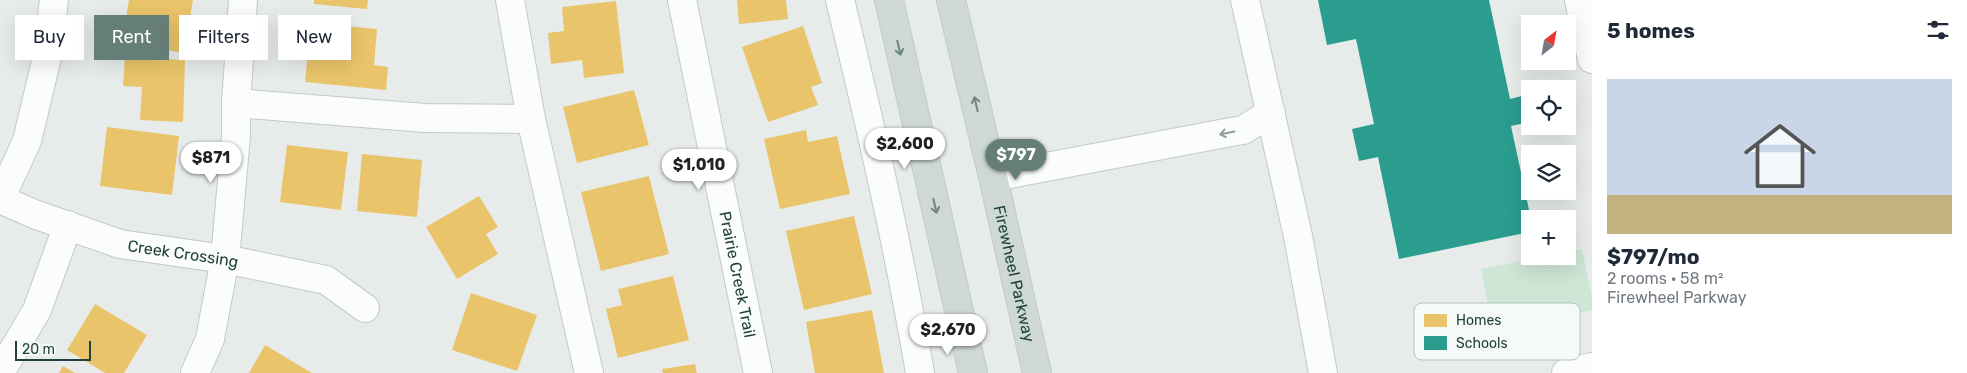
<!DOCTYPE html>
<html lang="en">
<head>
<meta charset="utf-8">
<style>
  body { margin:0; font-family:Rubik,sans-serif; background:#f6f6f7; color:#1f2937; height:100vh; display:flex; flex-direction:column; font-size:19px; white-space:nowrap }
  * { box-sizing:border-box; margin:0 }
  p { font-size:16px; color:#747a83 }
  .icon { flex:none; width:28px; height:28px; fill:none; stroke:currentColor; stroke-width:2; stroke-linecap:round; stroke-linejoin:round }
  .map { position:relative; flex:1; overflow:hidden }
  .panel { display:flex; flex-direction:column; background:#fff; width:375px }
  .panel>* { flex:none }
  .top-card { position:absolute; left:15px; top:15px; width:475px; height:45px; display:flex; gap:10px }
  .needle { width:32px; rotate:31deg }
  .buttons { position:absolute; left:1521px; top:15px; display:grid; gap:10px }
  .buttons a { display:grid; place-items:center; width:55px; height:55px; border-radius:0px; background:#fff; box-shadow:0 5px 20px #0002; font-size:25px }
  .scale { position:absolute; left:15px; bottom:12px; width:76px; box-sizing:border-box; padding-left:5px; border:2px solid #21423a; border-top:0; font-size:14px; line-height:18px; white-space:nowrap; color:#21423a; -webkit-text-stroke:4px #f5faf8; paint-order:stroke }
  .price { position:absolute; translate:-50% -42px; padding:0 11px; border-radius:18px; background:#fff; color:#222; font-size:16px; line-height:32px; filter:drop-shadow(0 1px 2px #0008) }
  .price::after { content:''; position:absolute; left:50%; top:30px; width:15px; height:11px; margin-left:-8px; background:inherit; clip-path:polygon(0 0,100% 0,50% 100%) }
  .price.current { background:#667e78; color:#fff }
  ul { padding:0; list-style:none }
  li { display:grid; align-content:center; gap:10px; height:265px; padding:0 15px }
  li span { display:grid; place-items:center; height:155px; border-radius:0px; color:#555 }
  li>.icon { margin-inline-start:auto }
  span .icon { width:90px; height:90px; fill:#fffc; stroke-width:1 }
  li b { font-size:21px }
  h2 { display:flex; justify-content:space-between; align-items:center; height:60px; padding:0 15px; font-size:21px }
  .pill { padding:0 18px; border-radius:0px; background:#fff; box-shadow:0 5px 20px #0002; font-size:18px; line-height:45px }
  .pill.current { background:#667e78; color:#fff }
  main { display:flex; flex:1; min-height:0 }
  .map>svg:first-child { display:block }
  .green { fill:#cee6d6 }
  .homes { fill:#e9c46a }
  .schools { fill:#2a9d8f }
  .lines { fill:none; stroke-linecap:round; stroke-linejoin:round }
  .minor-casing { stroke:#c4c9c7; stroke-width:30 }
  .major-casing { stroke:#c1cbc9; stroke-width:30 }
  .minor { stroke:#fbfcfc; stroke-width:28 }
  .major { stroke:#ced8d5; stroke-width:28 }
  .oneway { stroke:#6f8680 }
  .oneway2 { stroke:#8e9f9b }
  .labels { text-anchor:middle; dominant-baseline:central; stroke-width:5; stroke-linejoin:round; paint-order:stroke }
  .street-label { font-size:16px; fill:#21423a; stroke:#f5faf8 }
  .key { fill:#f5faf8; stroke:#b5c3bf; stroke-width:1 }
  .key-label { font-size:14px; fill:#21423a }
</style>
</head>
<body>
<main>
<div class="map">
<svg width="1592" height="373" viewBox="0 0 1592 373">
  <rect width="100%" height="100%" fill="#e7ecea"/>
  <!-- green -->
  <polygon class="green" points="1582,249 1592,297 1592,310 1493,330 1481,269 1546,256 1568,256 1568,252"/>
  <!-- homes -->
  <g class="homes">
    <polygon points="129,0 193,0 184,53 122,42"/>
    <polygon points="314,0 368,0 367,9 314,4"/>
    <polygon points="737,0 786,0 788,19 739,24"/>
    <polygon points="616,1 624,73 584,78 582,60 551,64 548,33 564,31 562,7"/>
    <polygon points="311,23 377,29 374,65 388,67 386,90 305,82"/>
    <polygon points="803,26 822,83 811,87 818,105 768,122 742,47"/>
    <polygon points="125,57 185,60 183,122 140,120 142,87 123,86"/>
    <polygon points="634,90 649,145 577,163 563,107"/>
    <polygon points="107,127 179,136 172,195 100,186"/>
    <polygon points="806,130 808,142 837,136 850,194 780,209 764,139"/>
    <polygon points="287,145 348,152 341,210 280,202"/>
    <polygon points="362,154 422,160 417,217 357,211"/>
    <polygon points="649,176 669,254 601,271 581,192"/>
    <polygon points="479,196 498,227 486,234 498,254 457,279 426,227"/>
    <polygon points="854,216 872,294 804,310 786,231"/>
    <polygon points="673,276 689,340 618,358 606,309 622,305 618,289"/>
    <polygon points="471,293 537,315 517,371 452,350"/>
    <polygon points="95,304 147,335 124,373 105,373 67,350"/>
    <polygon points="872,310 884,373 815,373 806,322"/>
    <polygon points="265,345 312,373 249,373"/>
    <polygon points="695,364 697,373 663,373 662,369"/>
    <polygon points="63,366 75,373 59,373"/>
  </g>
  <!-- schools -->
  <polygon class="schools" points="1318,0 1489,0 1510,99 1530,94 1530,122 1511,126 1531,219 1530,232 1399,259 1378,157 1359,161 1352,129 1374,124 1356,39 1327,45"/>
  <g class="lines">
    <!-- minor casing -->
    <g class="minor-casing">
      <g id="minor">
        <polyline points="510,0 531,119 589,373"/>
        <path id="s1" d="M682 0 758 373"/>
        <path d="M840 0C870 124 899 248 920 373"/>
        <polyline points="1245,0 1298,236 1323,373"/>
        <polyline points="1579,0 1592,59"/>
        <polyline points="236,103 425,118 531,119"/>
        <polyline points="993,177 1231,132 1243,130 1271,113"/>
        <path id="s2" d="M0 199 34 214 120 244 225 259 326 280 365 308"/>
        <polyline points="0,199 27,141 47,57 54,0"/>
        <polyline points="0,373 37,310 68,225"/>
        <polyline points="195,373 210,339 225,259 236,136 236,103 243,0"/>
        <polyline points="1566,373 1592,367"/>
      </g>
    </g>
    <!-- major casing -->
    <g class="major-casing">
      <g id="major">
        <polyline points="889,0 973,373"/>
        <path id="s3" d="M951 0 993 177 1037 373"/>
      </g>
    </g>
    <!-- minor -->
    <use href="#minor" class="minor"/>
    <!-- major -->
    <use href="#major" class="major"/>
  </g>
  <!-- one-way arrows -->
  <defs><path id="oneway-shaft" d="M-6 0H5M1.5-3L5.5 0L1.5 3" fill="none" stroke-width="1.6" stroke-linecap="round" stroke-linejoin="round" transform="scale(1.25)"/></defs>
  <g class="oneway">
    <use href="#oneway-shaft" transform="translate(899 48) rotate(77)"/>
    <use href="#oneway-shaft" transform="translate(976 104) rotate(-103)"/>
    <use href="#oneway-shaft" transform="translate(935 206) rotate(77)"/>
  </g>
  <use class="oneway2" href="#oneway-shaft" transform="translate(1227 133) rotate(169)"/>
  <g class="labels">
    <!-- street labels -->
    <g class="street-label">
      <text stroke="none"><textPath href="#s2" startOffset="192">Creek Crossing</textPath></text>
      <text stroke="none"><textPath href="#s3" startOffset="281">Firewheel Parkway</textPath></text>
      <text stroke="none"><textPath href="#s1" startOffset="280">Prairie Creek Trail</textPath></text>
    </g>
  </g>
  <!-- legend -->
  <rect x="1414" y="303" width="166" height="57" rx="8" class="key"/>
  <rect x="1424" y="314" width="23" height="13" fill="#e9c46a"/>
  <rect x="1424" y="336" width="23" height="14" fill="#2a9d8f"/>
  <g class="key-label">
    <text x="1456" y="325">Homes</text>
    <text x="1456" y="348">Schools</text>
  </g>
</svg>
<div class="buttons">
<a><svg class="needle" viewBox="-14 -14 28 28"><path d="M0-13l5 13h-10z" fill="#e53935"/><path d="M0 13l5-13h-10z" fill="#747a83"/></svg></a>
<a><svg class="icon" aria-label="locate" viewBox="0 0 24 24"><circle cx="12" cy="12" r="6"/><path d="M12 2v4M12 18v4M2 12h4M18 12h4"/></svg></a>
<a><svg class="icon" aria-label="layers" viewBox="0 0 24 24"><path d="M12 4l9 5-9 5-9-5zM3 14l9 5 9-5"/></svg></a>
<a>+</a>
</div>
<div class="scale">20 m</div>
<b class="price" style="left:905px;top:170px">$2,600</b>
<b class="price current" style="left:1016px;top:181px">$797</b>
<b class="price" style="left:211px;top:184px">$871</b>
<b class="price" style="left:699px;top:191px">$1,010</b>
<b class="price" style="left:948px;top:356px">$2,670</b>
<div class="top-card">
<a class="pill">Buy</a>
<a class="pill current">Rent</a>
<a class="pill">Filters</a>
<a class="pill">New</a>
</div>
</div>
<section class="panel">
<h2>5 homes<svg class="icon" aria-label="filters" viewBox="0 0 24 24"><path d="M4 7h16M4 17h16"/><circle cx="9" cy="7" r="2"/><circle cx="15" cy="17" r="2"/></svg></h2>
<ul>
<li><span style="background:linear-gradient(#c9d6e8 75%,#c2b280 0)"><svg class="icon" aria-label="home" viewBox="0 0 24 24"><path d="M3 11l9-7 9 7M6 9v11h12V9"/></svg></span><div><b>$797/mo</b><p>2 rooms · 58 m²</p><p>Firewheel Parkway</p></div></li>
</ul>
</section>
</main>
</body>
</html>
